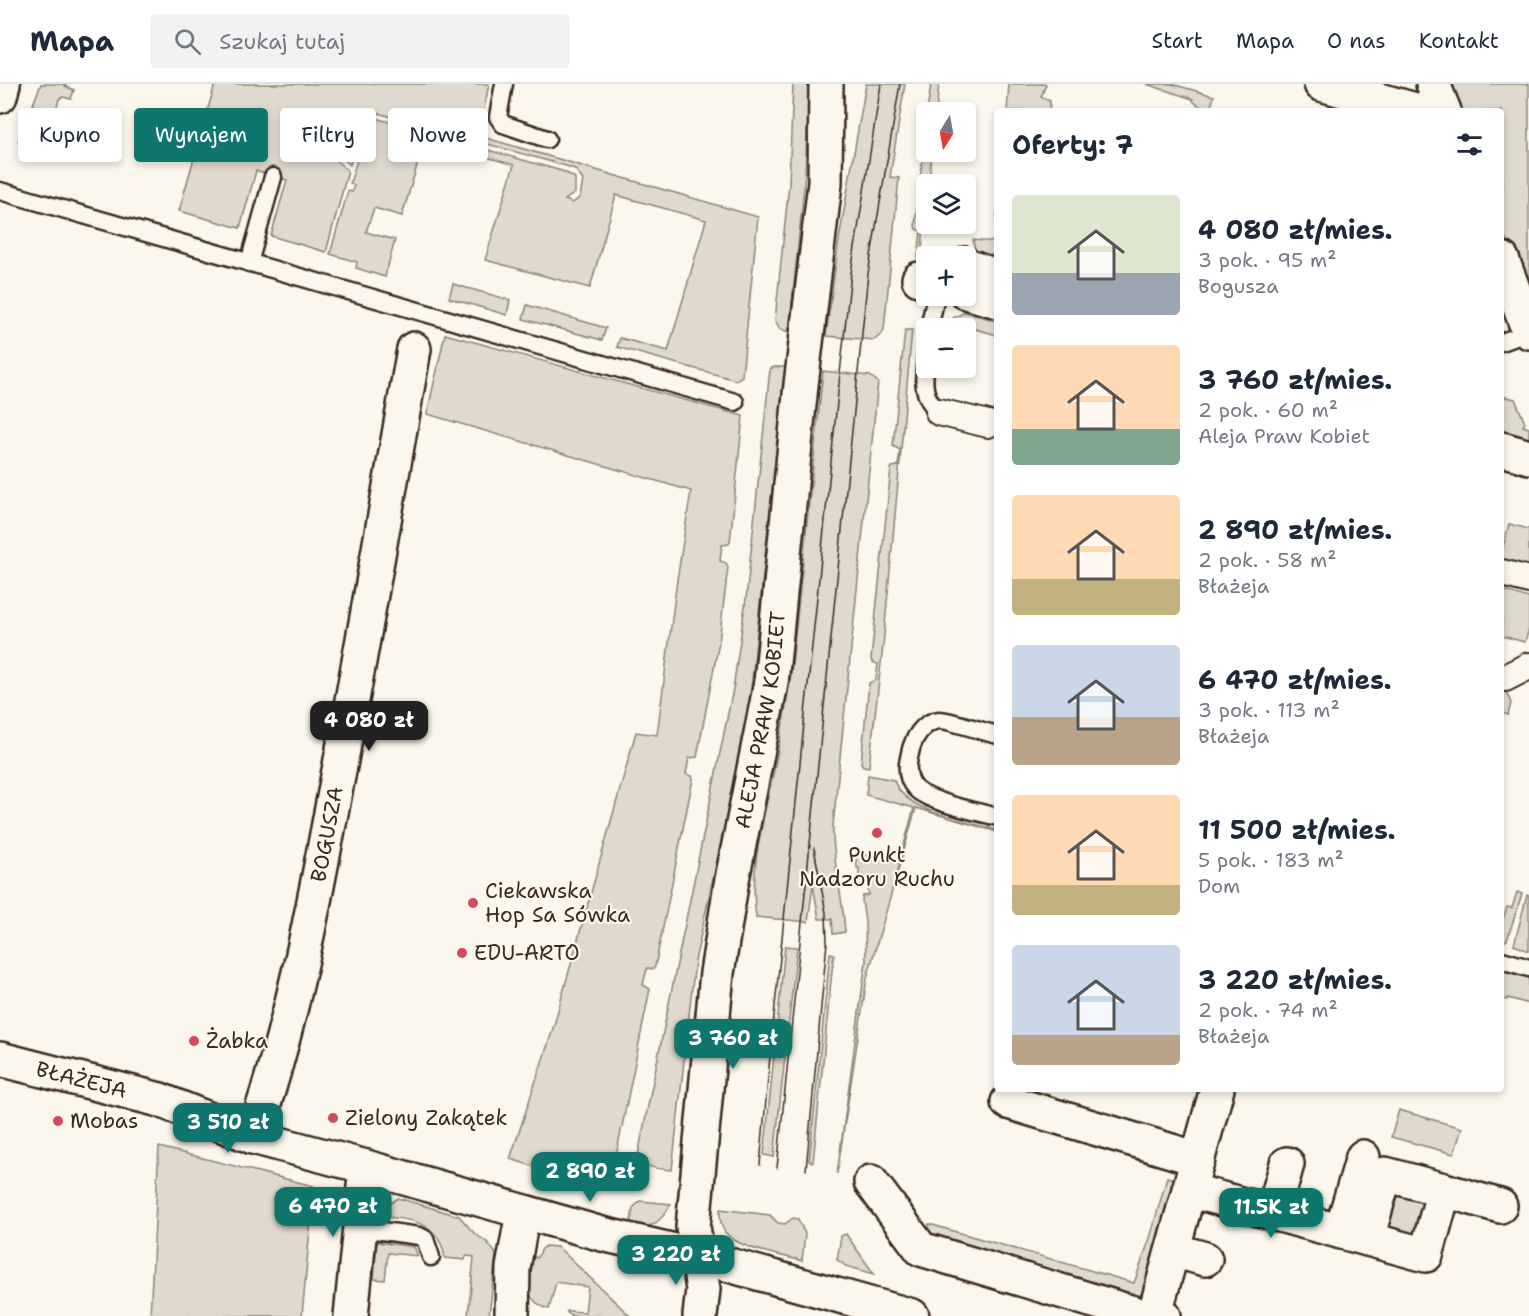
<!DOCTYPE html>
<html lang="pl">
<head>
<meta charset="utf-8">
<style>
  body { margin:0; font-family:"Shantell Sans",sans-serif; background:#f2f2f3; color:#1f2937; height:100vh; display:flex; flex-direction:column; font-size:22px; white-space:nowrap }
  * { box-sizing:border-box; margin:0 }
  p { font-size:20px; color:#747a83 }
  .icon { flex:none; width:33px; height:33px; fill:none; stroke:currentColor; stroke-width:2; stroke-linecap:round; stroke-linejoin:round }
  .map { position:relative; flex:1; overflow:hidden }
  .side { position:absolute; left:994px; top:24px; width:510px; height:984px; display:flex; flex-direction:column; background:#fff; border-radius:6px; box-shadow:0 3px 9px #0003 }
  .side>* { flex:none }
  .hud { position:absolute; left:18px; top:24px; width:570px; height:54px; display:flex; gap:12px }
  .needle { width:39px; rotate:191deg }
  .buttons { position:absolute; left:916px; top:18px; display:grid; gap:12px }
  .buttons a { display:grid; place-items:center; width:60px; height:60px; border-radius:6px; background:#fff; box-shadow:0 3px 9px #0003; font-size:30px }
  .price { position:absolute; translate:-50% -51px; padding:0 14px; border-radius:12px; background:#0f766e; color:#fff; font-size:20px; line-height:39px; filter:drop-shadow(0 2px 3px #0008) }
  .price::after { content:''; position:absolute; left:50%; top:36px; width:18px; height:14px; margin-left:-9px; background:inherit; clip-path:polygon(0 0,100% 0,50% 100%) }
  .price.active { background:#222; color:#fff }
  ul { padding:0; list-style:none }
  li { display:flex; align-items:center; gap:18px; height:150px; padding:0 18px }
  li span { display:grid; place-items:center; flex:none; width:168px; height:120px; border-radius:6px; color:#555 }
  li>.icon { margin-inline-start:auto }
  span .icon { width:72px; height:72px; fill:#fffc; stroke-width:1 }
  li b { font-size:26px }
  h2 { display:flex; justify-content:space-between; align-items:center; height:72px; padding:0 18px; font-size:26px }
  .tag { padding:0 21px; border-radius:6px; background:#fff; box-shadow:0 3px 9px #0003; font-size:21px; line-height:54px }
  .tag.active { background:#0f766e; color:#fff }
  header { display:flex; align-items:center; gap:36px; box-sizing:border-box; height:84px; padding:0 30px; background:#fff; border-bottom:2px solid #e0e1e3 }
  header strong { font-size:28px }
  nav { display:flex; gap:33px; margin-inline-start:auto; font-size:21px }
  .search { width:420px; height:54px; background:#f2f2f3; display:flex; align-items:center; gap:15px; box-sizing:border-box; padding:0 21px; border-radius:6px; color:#747a83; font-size:22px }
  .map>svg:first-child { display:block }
  .green { fill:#dfd9ce; stroke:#8d8276; stroke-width:1.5 }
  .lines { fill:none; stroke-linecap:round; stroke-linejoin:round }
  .service-casing { stroke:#3b2a1e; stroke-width:21 }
  .pedestrian-casing { stroke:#3b2a1e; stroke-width:30 }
  .minor-casing { stroke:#3b2a1e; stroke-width:38 }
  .tertiary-casing { stroke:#3b2a1e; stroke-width:38 }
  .service { stroke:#fbf7ec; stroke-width:16 }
  .pedestrian { stroke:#fbf7ec; stroke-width:26 }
  .minor { stroke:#fbf7ec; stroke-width:33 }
  .tertiary { stroke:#fbf7ec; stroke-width:33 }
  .tram { stroke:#3b2a1e; stroke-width:1.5 }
  .poi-dot { fill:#d1495b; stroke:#fbf7ec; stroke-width:2 }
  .labels { text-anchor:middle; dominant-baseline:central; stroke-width:4.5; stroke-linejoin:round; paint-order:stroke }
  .street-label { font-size:21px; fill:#3b2a1e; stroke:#fbf7ec }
  .poi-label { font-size:21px; fill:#3b2a1e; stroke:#fbf7ec; text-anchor:start }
</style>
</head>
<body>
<header>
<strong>Mapa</strong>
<div class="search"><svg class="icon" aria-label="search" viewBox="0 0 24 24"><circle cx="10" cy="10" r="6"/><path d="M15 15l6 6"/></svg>Szukaj tutaj</div>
<nav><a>Start</a><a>Mapa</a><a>O nas</a><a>Kontakt</a></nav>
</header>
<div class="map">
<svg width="1529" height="1232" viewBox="0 0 1529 1232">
  <rect width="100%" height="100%" fill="#fbf7ec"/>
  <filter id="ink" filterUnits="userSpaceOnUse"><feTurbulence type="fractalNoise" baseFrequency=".0167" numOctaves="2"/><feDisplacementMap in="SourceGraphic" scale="12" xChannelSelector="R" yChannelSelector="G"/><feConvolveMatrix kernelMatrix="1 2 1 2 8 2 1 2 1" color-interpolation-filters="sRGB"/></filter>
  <g filter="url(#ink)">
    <!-- green -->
    <g class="green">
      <polygon points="41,0 67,0 65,2 74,6 71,15 63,13 59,15 45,66 18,58"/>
      <path d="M215 0H489L479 52 758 133 742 292 736 296 732 295 617 263 620 254 668 267 706 136 616 111 590 204 485 176 514 81 425 55 402 132 374 124 366 148 395 156 385 193 356 184 357 178 330 170 348 107 352 108 354 101 350 99 362 60 351 53C347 37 357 30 372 33L565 88 575 94V109L565 116 573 119 580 113 583 96 575 85 566 82 374 28 360 26 347 33C343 45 344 56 355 64L350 81 330 63 333 47 306 42 300 69 326 76 328 69 348 87 326 168 271 152 287 96 256 87 240 144 179 127Z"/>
      <polygon points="793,0 810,0 804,104 789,248 780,245 775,236 789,100"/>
      <polygon points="866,0 905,0 890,93 899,94 884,245 882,250 874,256 826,252 839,155"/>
      <polygon points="931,0 939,0 936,28 927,28"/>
      <polygon points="1009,0 1046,0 1041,13 1050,17 1049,27 1007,27"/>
      <polygon points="1146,0 1172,0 1214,12 1210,27 1198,27 1201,23 1193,17 1193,15"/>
      <polygon points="1445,0 1529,0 1529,216 1502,145 1502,27 1456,27"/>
      <polygon points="927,31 927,68 932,68 929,100 927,100 921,179 917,182 921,147 916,145 915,142"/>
      <polygon points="997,128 997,183 976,170 973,156 995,158"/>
      <polygon points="453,200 510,216 507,231 449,214"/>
      <polygon points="527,221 606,244 602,256 523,235"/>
      <polygon points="965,228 997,237 997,251 971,244 970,246 951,242 953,234"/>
      <polygon points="905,246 912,246 883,562 869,683 863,682 861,679 869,599 876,596 878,580 872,578 871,575 891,385 892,383 898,382 900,366 893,362"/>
      <polygon points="445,250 743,332 730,458 729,460 722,461 720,477 726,479 728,483 719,558 697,673 689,674 686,690 692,692 693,695 655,883 653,885 647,884 643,901 650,905 614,1082 606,1090 600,1086 587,1097 588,1102 586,1103 549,1087 510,1075 552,948 636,648 657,651 677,496 691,407 427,330"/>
      <path d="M774 283H785L748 633 695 877 672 1086C659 1085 648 1084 637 1076L733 605 746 515 770 285Z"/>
      <path d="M823 287 870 292 878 298 833 742C832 779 843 812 845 848L833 850 832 835H819L813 801 808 838 756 833C749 785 764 733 774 686 781 654 786 622 791 590Z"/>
      <polygon points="1502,312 1515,315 1525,339 1523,342 1529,344 1529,361 1502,353"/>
      <polygon points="1509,440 1529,445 1529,482 1502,476 1502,467"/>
      <polygon points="1502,506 1529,514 1529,545 1525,558 1502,552"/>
      <polygon points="1502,599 1511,619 1508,631 1502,629"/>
      <path d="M868 691 894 696C904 729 968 737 997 746V748L916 724 867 894 837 1090 866 877 865 838 862 816 863 812 869 811 866 794 859 793V784H857L856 773 862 770 899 779 914 724 866 711Z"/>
      <polygon points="1517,808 1522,810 1507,856 1502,859 1502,838 1507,823 1512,824"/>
      <polygon points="1527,811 1529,812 1529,867 1514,861"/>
      <polygon points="785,862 797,863 774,1073 764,1071"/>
      <polygon points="830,869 834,870 832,887 813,1078 809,1077"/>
      <polygon points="1502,887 1529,894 1529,920 1508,914 1507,916 1502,915"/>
      <polygon points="1399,1026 1462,1044 1454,1070 1391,1053"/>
      <polygon points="159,1063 314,1102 302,1232 150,1232"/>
      <polygon points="1167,1093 1178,1096 1145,1207 1137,1214 925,1155 929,1140 1134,1199 1150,1154"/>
      <polygon points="1402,1109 1421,1113 1426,1121 1421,1145 1414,1151 1392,1146 1389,1140 1394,1116"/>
      <path d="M398 1114 459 1132 474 1149 488 1159 496 1170 489 1232H468L474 1173 466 1172 465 1176 445 1174C439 1135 409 1136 377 1132V1129Z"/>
      <path d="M640 1117 671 1120C661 1139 650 1145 630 1145L633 1124Z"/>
      <path d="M720 1125 770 1131 778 1139 785 1140 793 1134 798 1135 805 1150 802 1177C782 1171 737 1165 725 1148 720 1141 720 1133 720 1125Z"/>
      <polygon points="846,1150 874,1190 846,1182 837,1176 841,1152"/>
      <polygon points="377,1158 414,1163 418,1172 388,1169 385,1196 374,1195"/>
      <path d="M546 1162 557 1163 561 1166 630 1232H573L567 1229V1227L585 1228 588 1203 556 1198 549 1225C521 1216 528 1196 528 1171L537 1174 542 1165Z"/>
    </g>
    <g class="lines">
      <!-- service casing -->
      <g class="service-casing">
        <g id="service">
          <polyline points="504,0 498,33 503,40 547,55"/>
          <polyline points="0,107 735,318"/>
          <polyline points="249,179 273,93"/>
          <polyline points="929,244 936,212"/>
          <polyline points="1502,258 1529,248"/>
          <path d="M927 265C925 290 918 310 939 328"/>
          <path d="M998 651C987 649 947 635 939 636 922 638 913 655 910 669 907 680 906 694 915 704 927 718 978 728 998 733"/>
          <polyline points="1502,876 1529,884"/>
          <polyline points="360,1144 419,1152 425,1155 431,1173"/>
        </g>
      </g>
      <!-- pedestrian casing -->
      <g class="pedestrian-casing">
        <g id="pedestrian">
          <polyline points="966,176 969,179 998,189"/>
          <polyline points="939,328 988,340"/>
          <polyline points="1502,489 1529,496"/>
          <polyline points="1505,594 1529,582"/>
        </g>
      </g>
      <!-- minor casing -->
      <g class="minor-casing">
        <g id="minor">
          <polyline points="1321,0 1419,27"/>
          <polyline points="1433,0 1444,27"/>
          <polyline points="1502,175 1529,248"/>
          <polyline points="919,195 927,197"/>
          <polyline points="966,208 998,217"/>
          <polyline points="1502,365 1529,373"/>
          <path id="s1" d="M0 975 160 1016 253 1053 366 1083 602 1150 697 1172 912 1232"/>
          <polyline points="1008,1018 1198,1075"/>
          <path id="s2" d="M253 1053C292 941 313 825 335 708 363 561 388 413 414 265"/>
          <polyline points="871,1098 921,1165 1137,1230"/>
          <polyline points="1189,1106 1426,1171 1444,1106 1385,1090 1367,1155"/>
          <polyline points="1444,1106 1500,1122"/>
          <polyline points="1273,1129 1287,1080"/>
          <polyline points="1341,1148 1363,1073"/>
          <polyline points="1173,1166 1205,1175"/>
          <polyline points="351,1232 366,1083"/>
          <polyline points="512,1232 513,1184 523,1128"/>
          <path id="s3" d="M700 1232 703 1205 693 1143 717 889 731 801 771 599 801 301 825 99 826 0"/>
          <polyline points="1164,1232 1155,1229 1217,1005"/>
        </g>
      </g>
      <!-- tertiary casing -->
      <g class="tertiary-casing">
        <polyline id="tertiary" points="0,12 3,0"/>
      </g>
      <!-- service -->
      <use href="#service" class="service"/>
      <!-- pedestrian -->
      <use href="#pedestrian" class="pedestrian"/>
      <!-- minor -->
      <use href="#minor" class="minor"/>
      <!-- tertiary -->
      <use href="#tertiary" class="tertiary"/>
      <!-- tram -->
      <g class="tram">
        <polyline points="760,1081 771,961 841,280 851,189 881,0"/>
        <polyline points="777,1084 868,190 900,0"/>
        <polyline points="806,1086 827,858 826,829 814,764"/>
      </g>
    </g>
  </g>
  <!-- markers -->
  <g class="poi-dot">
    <circle cx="877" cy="749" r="6"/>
    <circle cx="473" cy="819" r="6"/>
    <circle cx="462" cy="869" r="6"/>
    <circle cx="194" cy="957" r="6"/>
    <circle cx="333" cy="1034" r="6"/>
    <circle cx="58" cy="1037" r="6"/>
  </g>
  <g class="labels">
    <!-- street labels -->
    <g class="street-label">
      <text stroke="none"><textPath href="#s3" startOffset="602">ALEJA PRAW KOBIET</textPath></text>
      <text stroke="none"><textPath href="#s2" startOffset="312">BOGUSZA</textPath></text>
      <text stroke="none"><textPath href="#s1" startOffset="84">BŁAŻEJA</textPath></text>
    </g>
    <!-- poi labels -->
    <g class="poi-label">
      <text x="877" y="771" text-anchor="middle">Punkt<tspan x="877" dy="24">Nadzoru Ruchu</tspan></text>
      <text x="485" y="807">Ciekawska<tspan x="485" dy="24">Hop Sa Sówka</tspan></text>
      <text x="474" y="869">EDU-ARTO</text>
      <text x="206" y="957">Żabka</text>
      <text x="345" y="1034">Zielony Zakątek</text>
      <text x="70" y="1037">Mobas</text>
    </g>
  </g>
</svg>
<div class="buttons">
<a><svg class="needle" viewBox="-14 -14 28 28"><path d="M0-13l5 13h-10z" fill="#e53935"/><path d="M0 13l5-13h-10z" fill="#747a83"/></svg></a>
<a><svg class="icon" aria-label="layers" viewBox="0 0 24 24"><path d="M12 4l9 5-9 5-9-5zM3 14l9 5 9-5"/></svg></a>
<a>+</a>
<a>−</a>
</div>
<b class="price active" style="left:369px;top:668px">4 080 zł</b>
<b class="price" style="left:733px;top:986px">3 760 zł</b>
<b class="price" style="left:228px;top:1070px">3 510 zł</b>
<b class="price" style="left:590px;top:1119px">2 890 zł</b>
<b class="price" style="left:333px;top:1154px">6 470 zł</b>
<b class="price" style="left:1271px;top:1155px">11.5K zł</b>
<b class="price" style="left:676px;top:1202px">3 220 zł</b>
<div class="hud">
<a class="tag">Kupno</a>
<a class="tag active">Wynajem</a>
<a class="tag">Filtry</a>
<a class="tag">Nowe</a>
</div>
<section class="side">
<h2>Oferty: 7<svg class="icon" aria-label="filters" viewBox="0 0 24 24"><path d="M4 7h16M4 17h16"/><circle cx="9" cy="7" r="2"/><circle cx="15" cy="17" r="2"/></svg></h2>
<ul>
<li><span style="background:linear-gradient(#dfe7d0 65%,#9aa5b1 0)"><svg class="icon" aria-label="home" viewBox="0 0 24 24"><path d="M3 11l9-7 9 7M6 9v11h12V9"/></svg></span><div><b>4 080 zł/mies.</b><p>3 pok. · 95 m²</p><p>Bogusza</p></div></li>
<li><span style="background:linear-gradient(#ffd9b3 70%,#7fa58c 0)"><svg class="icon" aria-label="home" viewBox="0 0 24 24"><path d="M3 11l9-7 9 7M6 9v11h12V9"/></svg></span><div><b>3 760 zł/mies.</b><p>2 pok. · 60 m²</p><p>Aleja Praw Kobiet</p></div></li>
<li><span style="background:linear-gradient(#ffd9b3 70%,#c2b280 0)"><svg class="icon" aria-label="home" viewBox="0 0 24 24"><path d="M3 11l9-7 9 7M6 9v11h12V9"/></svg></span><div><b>2 890 zł/mies.</b><p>2 pok. · 58 m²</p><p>Błażeja</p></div></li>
<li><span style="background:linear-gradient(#c9d6e8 60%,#b9a48a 0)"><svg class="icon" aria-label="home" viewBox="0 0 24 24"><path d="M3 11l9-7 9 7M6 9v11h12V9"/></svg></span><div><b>6 470 zł/mies.</b><p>3 pok. · 113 m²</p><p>Błażeja</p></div></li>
<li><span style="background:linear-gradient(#ffd9b3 75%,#c2b280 0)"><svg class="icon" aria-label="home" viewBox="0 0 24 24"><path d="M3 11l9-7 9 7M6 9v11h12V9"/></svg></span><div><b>11 500 zł/mies.</b><p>5 pok. · 183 m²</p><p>Dom</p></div></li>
<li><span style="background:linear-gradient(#c9d6e8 75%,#b9a48a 0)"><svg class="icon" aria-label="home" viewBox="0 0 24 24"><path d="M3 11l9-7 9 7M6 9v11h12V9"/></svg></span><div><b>3 220 zł/mies.</b><p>2 pok. · 74 m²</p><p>Błażeja</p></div></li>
</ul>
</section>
</div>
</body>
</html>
